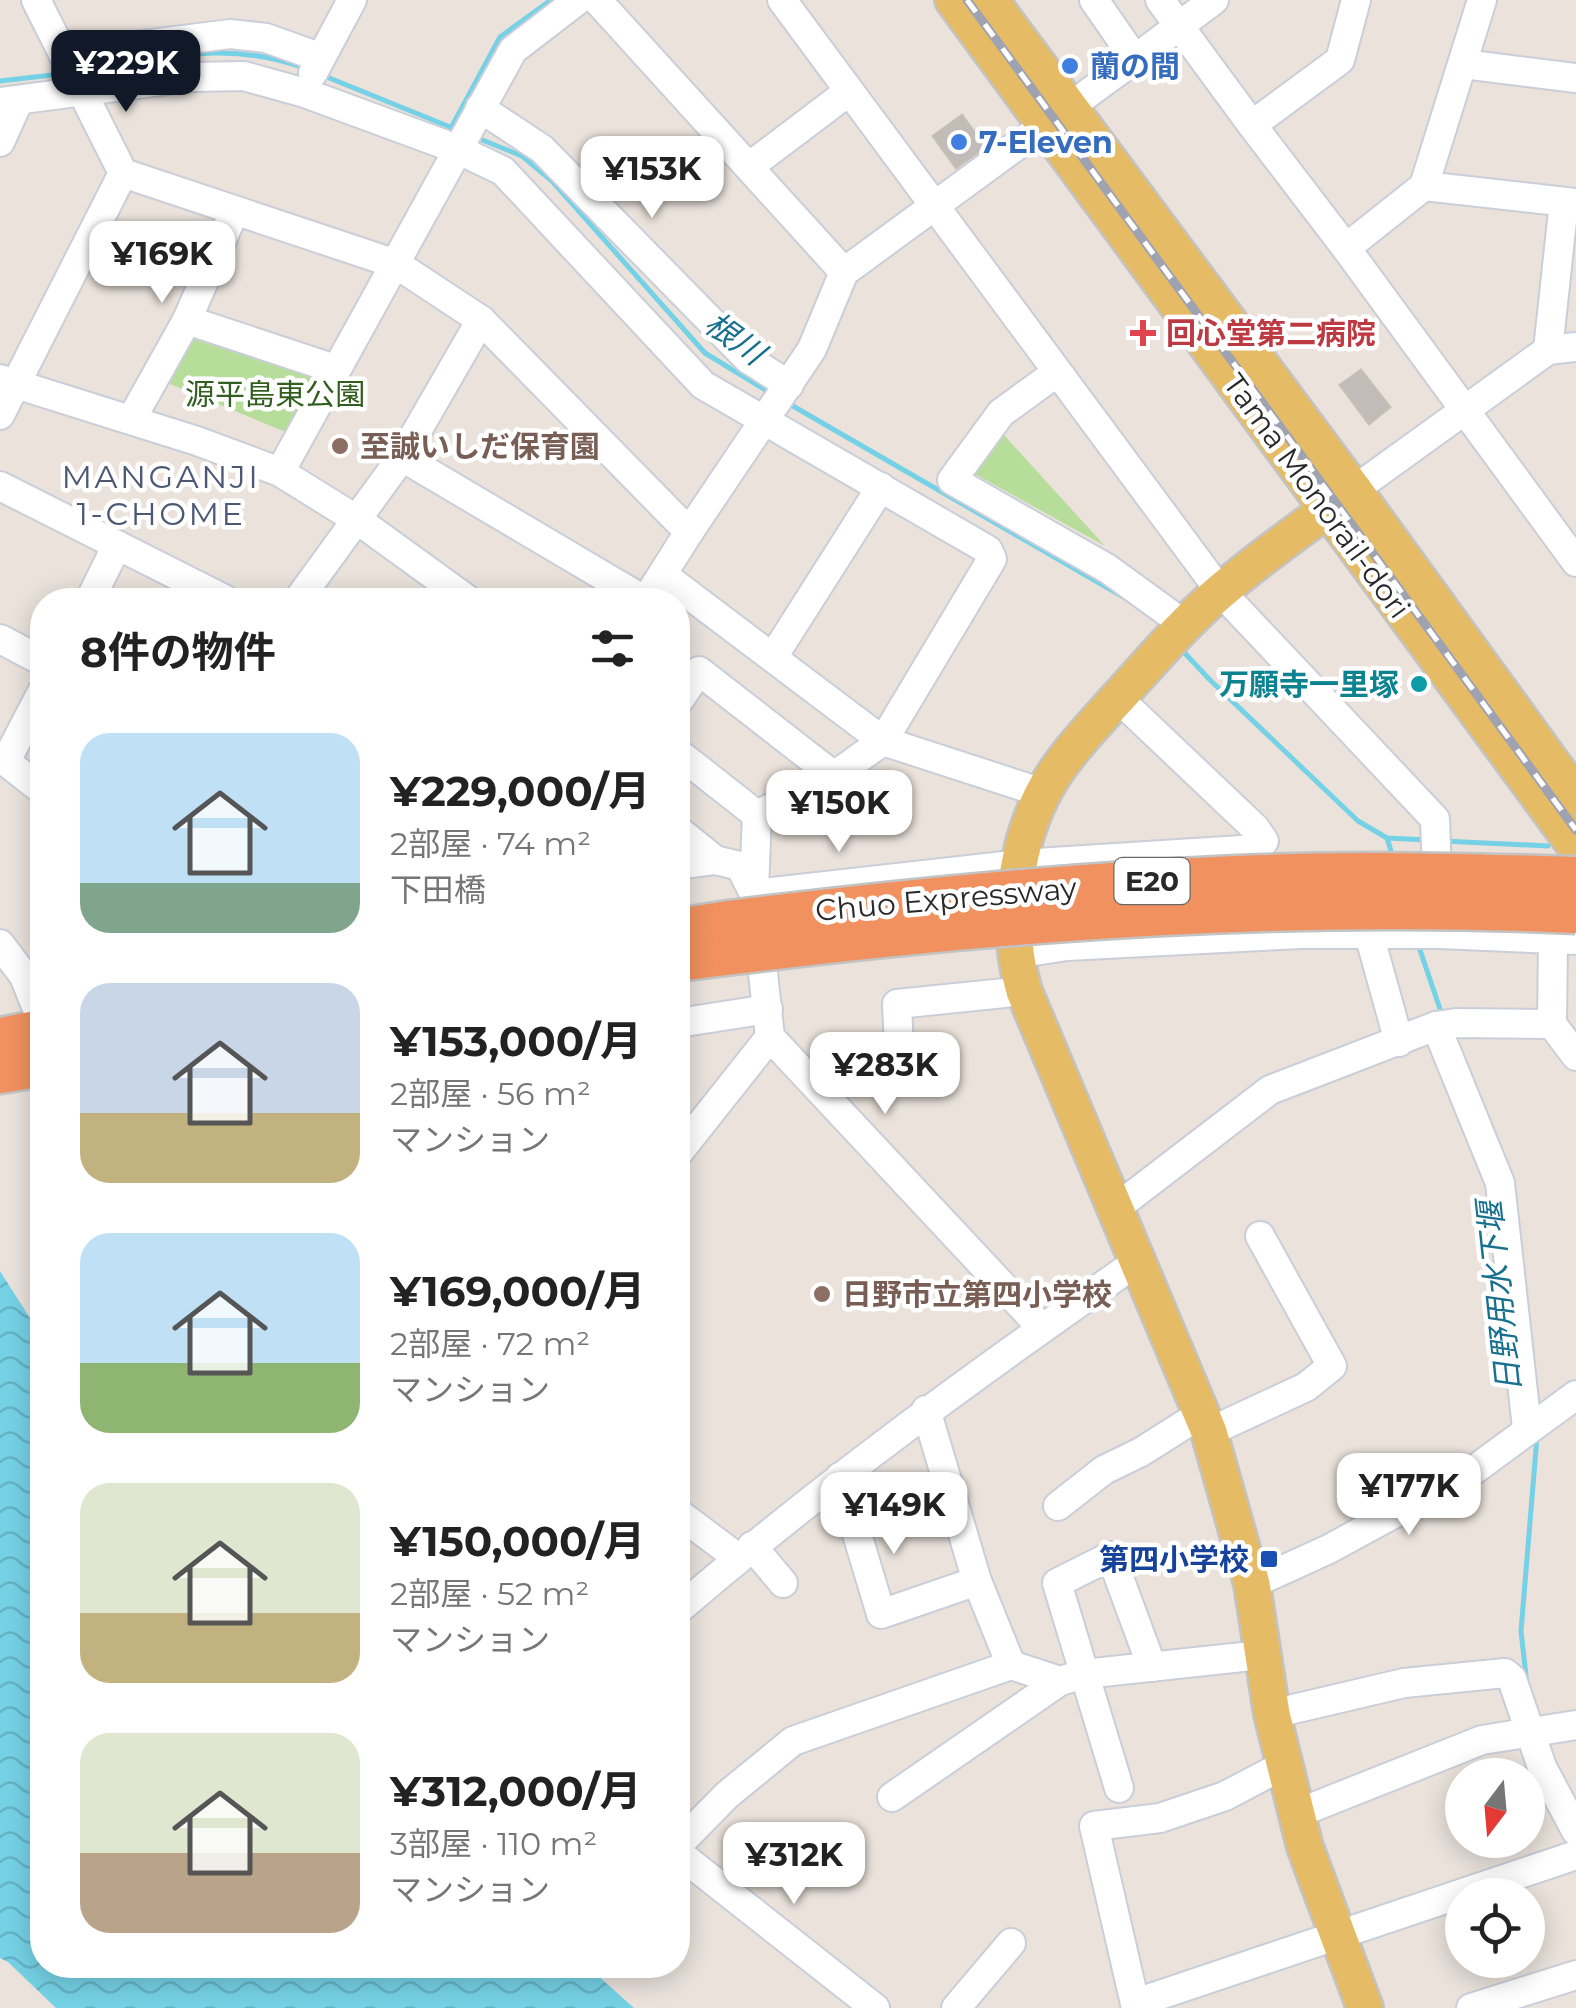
<!DOCTYPE html>
<html lang="ja">
<head>
<meta charset="utf-8">
<style>
  body { margin:0; font-family:Montserrat,"Noto Sans JP",sans-serif; background:#f6f6f6; color:#222; height:100vh; display:flex; flex-direction:column; font-size:38px; white-space:nowrap }
  * { box-sizing:border-box; margin:0 }
  p { font-size:32px; color:#767676 }
  .icon { flex:none; width:55px; height:55px; fill:none; stroke:currentColor; stroke-width:2; stroke-linecap:round; stroke-linejoin:round }
  .map { position:relative; flex:1; overflow:hidden }
  .drawer { position:absolute; left:30px; top:588px; width:660px; height:1390px; display:flex; flex-direction:column; background:#fff; border-radius:40px; box-shadow:0 5px 25px #0003 }
  .drawer>* { flex:none }
  .needle { width:65px; rotate:196deg }
  .buttons { position:absolute; left:1445px; top:1758px; display:grid; gap:20px }
  .buttons a { display:grid; place-items:center; width:100px; height:100px; border-radius:50%; background:#fff; box-shadow:0 5px 25px #0003; font-size:50px }
  .price { position:absolute; translate:-50% -85px; padding:0 22px; border-radius:20px; background:#fff; color:#222; font-size:32px; line-height:65px; filter:drop-shadow(0 2px 5px #0008) }
  .price::after { content:''; position:absolute; left:50%; top:60px; width:30px; height:22px; margin-left:-15px; background:inherit; clip-path:polygon(0 0,100% 0,50% 100%) }
  .price.selected { background:#111827; color:#fff }
  ul { padding:0; list-style:none }
  li { display:flex; align-items:center; gap:30px; height:250px; padding:0 50px }
  li span { display:grid; place-items:center; flex:none; width:280px; height:200px; border-radius:30px; color:#555 }
  li>.icon { margin-inline-start:auto }
  span .icon { width:120px; height:120px; fill:#fffc; stroke-width:1 }
  li b { font-size:42px }
  h2 { display:flex; justify-content:space-between; align-items:center; height:120px; padding:0 50px; font-size:42px }
  .map>svg:first-child { display:block }
  .park { fill:#b7dd9b }
  .water { fill:url(#water-waves) }
  .lines { fill:none; stroke-linecap:round; stroke-linejoin:round }
  .stream { stroke:#75d1e5; stroke-width:5 }
  .building { fill:#c2bcb8; stroke:#c5beb5; stroke-width:2.5 }
  .minor-casing { stroke:#caced9; stroke-width:32 }
  .major-casing { stroke:#c3c3c3; stroke-width:40 }
  .highway-casing { stroke:#c3c3c3; stroke-width:45 }
  .minor { stroke:#fff; stroke-width:28 }
  .major { stroke:#e5bc65; stroke-width:35 }
  .highway { stroke:#f1915f; stroke-width:40 }
  .rail-casing { stroke:#9fa3b1; stroke-width:9 }
  .rail { stroke:#fff; stroke-width:5; stroke-dasharray:15; stroke-linecap:butt }
  .highway-bridge-casing { stroke:#c3c3c3; stroke-width:45; stroke-linecap:butt }
  .highway-bridge { stroke:#f1915f; stroke-width:40 }
  .shop-dot { fill:#3f7fe0; stroke:#fff; stroke-width:4 }
  .health-dot { fill:#e0444e; stroke:#fff; stroke-width:4 }
  .education-dot { fill:#8d6e63; stroke:#fff; stroke-width:4 }
  .culture-dot { fill:#0f9aa8; stroke:#fff; stroke-width:4 }
  .transit-dot { fill:#1a4fb4; stroke:#fff; stroke-width:4 }
  .labels { text-anchor:middle; dominant-baseline:central; stroke-width:9; stroke-linejoin:round; paint-order:stroke }
  .shield { fill:#fff; stroke:#696969; stroke-width:2.5 }
  .shield-label { font-size:28px; font-weight:bold; fill:#292929 }
  .shop-label { font-size:30px; font-weight:bold; fill:#366cbe; stroke:#fff; text-anchor:start }
  .health-label { font-size:30px; font-weight:bold; fill:#be3a42; stroke:#fff; text-anchor:start }
  .park-label { font-size:30px; fill:#325f1f; stroke:#fff }
  .education-label { font-size:30px; font-weight:bold; fill:#785e54; stroke:#fff; text-anchor:start }
  .street-label { font-size:30px; fill:#292929; stroke:#fff }
  .culture-label { font-size:30px; font-weight:bold; fill:#0d838f; stroke:#fff; text-anchor:end }
  .transit-label { font-size:30px; font-weight:bold; fill:#164399; stroke:#fff; text-anchor:end }
  .water-label { font-size:32px; font-style:italic; fill:#17708e; stroke:#fff }
  .neighbourhood-label { font-size:32px; letter-spacing:2.5px; fill:#4d5875; stroke:#fff }
</style>
</head>
<body>
<div class="map">
<svg width="1576" height="2008" viewBox="0 0 1576 2008">
  <defs>
    <pattern id="water-waves" width="16" height="10" patternUnits="userSpaceOnUse" patternTransform="scale(2.5)"><rect width="16" height="10" fill="#75d1e5"/><path d="M0 5q4-4 8 0t8 0" fill="none" stroke="#65b3c4"/></pattern>
  </defs>
  <rect width="100%" height="100%" fill="#eae2db"/>
  <!-- park -->
  <g class="park">
    <polygon points="190,336 325,377 295,436 170,384"/>
    <polygon points="1003,434 1105,546 975,474"/>
  </g>
  <!-- water -->
  <polygon class="water" points="0,1271 42,1337 42,1965 586,1965 634,2008 56,2008 8,1962 0,1958"/>
  <g class="lines">
    <!-- stream -->
    <g class="stream">
      <path d="M82 71C160 58 230 39 307 69"/>
      <polyline points="322,75 460,131"/>
      <polyline points="0,81 61,74"/>
      <polyline points="451,128 500,37 551,0"/>
      <polyline points="475,137 522,156 552,181 705,353 772,394"/>
      <polyline points="786,402 1127,599"/>
      <polyline points="1179,647 1210,680 1358,821 1387,838 1427,840"/>
      <polyline points="1387,838 1392,854"/>
      <polyline points="1443,841 1548,846"/>
      <polyline points="1419,947 1442,1015"/>
      <polyline points="1527,1685 1521,1631 1537,1437"/>
    </g>
  </g>
  <!-- building -->
  <g class="building">
    <polygon points="962,115 985,147 956,168 933,136"/>
    <polygon points="1361,370 1390,407 1369,424 1340,385"/>
  </g>
  <g class="lines">
    <!-- minor casing -->
    <g class="minor-casing">
      <g id="minor">
        <polyline points="36,0 123,173 396,264 481,320 689,532 646,600"/>
        <polyline points="597,0 844,272"/>
        <polyline points="782,0 1220,591 1435,819 1439,934"/>
        <polyline points="1160,0 1252,125 1340,60 1356,0"/>
        <polyline points="1482,0 1424,186 1346,248 1576,562"/>
        <polyline points="64,55 230,34 266,38 319,57"/>
        <polyline points="1135,59 1214,0"/>
        <polyline points="1463,64 1576,78"/>
        <polyline points="313,73 352,0"/>
        <polyline points="0,102 191,77 244,76 305,93 457,149 503,171 703,385 988,550 992,559 883,741 834,776 757,815"/>
        <polyline points="480,108 542,149 748,359 789,385"/>
        <polyline points="1252,125 1346,248"/>
        <polyline points="0,142 19,100"/>
        <polyline points="750,166 848,92"/>
        <polyline points="1424,186 1576,203"/>
        <polyline points="187,320 335,369"/>
        <polyline points="1548,350 1564,202"/>
        <polyline points="1056,373 1001,413 952,480 1108,569 1185,625"/>
        <polyline points="0,379 197,441 280,472 359,521 468,600"/>
        <polyline points="0,415 123,173"/>
        <polyline points="131,420 187,320 234,212"/>
        <polyline points="402,457 644,600"/>
        <polyline points="280,472 513,50 578,0"/>
        <polyline points="0,486 226,600"/>
        <polyline points="1354,490 1548,350 1576,347"/>
        <polyline points="689,532 812,349 844,272 1135,59 1094,0"/>
        <polyline points="663,575 883,741 1043,793"/>
        <polyline points="90,600 117,545"/>
        <polyline points="298,600 402,457 481,320"/>
        <polyline points="0,639 42,661"/>
        <polyline points="773,657 881,487"/>
        <polyline points="678,702 699,671 834,776"/>
        <polyline points="678,753 757,815"/>
        <polyline points="0,757 42,790"/>
        <polyline points="6,761 42,692"/>
        <polyline points="678,830 715,860"/>
        <polyline points="678,865 715,860 740,866 754,894 1021,864 1257,849 1264,841 1255,828 1118,698"/>
        <polyline points="754,889 757,815"/>
        <polyline points="1369,934 1399,1042"/>
        <polyline points="759,937 770,1037 1042,1328"/>
        <polyline points="1553,940 1552,1024 1576,1056"/>
        <polyline points="0,944 24,976 42,1021"/>
        <polyline points="1015,954 1067,946 1301,934 1439,934 1576,940"/>
        <polyline points="678,1023 768,1009"/>
        <polyline points="1436,1026 1500,1183 1527,1428"/>
        <polyline points="910,1078 899,1047 897,1004 1024,991"/>
        <polyline points="678,1153 770,1037"/>
        <polyline points="1116,1208 1270,1090 1436,1026 1456,1023 1552,1024"/>
        <polyline points="926,1410 977,1581 1011,1665"/>
        <polyline points="1209,1432 1306,1387 1332,1366 1260,1236"/>
        <polyline points="840,1477 881,1614 977,1581"/>
        <polyline points="1058,1506 1104,1470 1141,1452 1201,1414"/>
        <polyline points="678,1513 738,1558"/>
        <polyline points="752,1546 783,1583"/>
        <polyline points="1252,1584 1329,1549 1474,1470 1576,1395"/>
        <path d="M678 1610C824 1484 979 1372 1137 1262"/>
        <polyline points="1272,1714 1404,1683 1505,1673 1512,1679 1542,1767 1576,1831"/>
        <polyline points="1119,1788 1057,1583 1111,1556 1152,1667"/>
        <polyline points="892,1797 1060,1681"/>
        <polyline points="1296,1814 1482,1740 1576,1725"/>
        <polyline points="678,1845 727,1795 793,1741 1011,1665 1060,1681 1084,1674 1261,1655"/>
        <polyline points="678,1853 875,2008"/>
        <polyline points="1136,2003 1576,1855"/>
        <polyline points="956,2008 1011,1943"/>
        <polyline points="1136,2008 1094,1826 1160,1818 1225,1796 1284,1765"/>
        <polyline points="1471,2008 1576,1975"/>
      </g>
    </g>
    <!-- major casing -->
    <g class="major-casing">
      <g id="major">
        <polyline points="953,0 1576,847"/>
        <polyline points="990,0 1354,490 1576,796"/>
        <path d="M1354 490C1310 523 1263 555 1221 591 1182 624 1149 664 1115 701 1089 730 1058 762 1041 797 1013 854 1006 930 1024 991L1209 1432 1252 1584 1272 1714 1305 1847 1365 2008"/>
      </g>
    </g>
    <!-- highway casing -->
    <g class="highway-casing">
      <g id="highway">
        <polyline points="678,929 729,921"/>
        <polyline points="678,961 734,954"/>
        <polyline points="0,1038 42,1030"/>
        <polyline points="0,1073 42,1066"/>
      </g>
    </g>
    <!-- minor -->
    <use href="#minor" class="minor"/>
    <!-- major -->
    <use href="#major" class="major"/>
    <!-- highway -->
    <use href="#highway" class="highway"/>
    <!-- rail casing -->
    <g class="rail-casing">
      <polyline id="rail" points="967,0 1576,830"/>
    </g>
    <!-- rail -->
    <use href="#rail" class="rail"/>
    <!-- highway-bridge casing -->
    <g class="highway-bridge-casing">
      <g id="highway-bridge">
        <path d="M729 921C907 899 1086 881 1265 875 1369 871 1473 874 1576 877"/>
        <path d="M734 954C1017 919 1291 900 1576 913"/>
      </g>
    </g>
    <!-- highway-bridge -->
    <use href="#highway-bridge" class="highway-bridge"/>
  </g>
  <!-- markers -->
  <g class="shop-dot">
    <circle cx="1070" cy="66" r="10"/>
    <circle cx="959" cy="142" r="10"/>
  </g>
  <path class="health-dot" d="M1138 318h10v10h10v10h-10v10h-10v-10h-10v-10h10z"/>
  <g class="education-dot">
    <circle cx="340" cy="446" r="10"/>
    <circle cx="822" cy="1294" r="10"/>
  </g>
  <circle class="culture-dot" cx="1419" cy="684" r="10"/>
  <rect class="transit-dot" x="1259" y="1549" width="20" height="20" rx="5"/>
  <g class="labels">
    <!-- shield labels -->
    <rect class="shield" x="1114.5" y="858" width="75" height="46" rx="8"/>
    <g class="shield-label">
      <text x="1152" y="881">E20</text>
    </g>
    <!-- shop labels -->
    <g class="shop-label">
      <text x="1090" y="66">蘭の間</text>
      <text x="979" y="142">7-Eleven</text>
    </g>
    <!-- health labels -->
    <g class="health-label">
      <text x="1166" y="333">回心堂第二病院</text>
    </g>
    <!-- park labels -->
    <g class="park-label">
      <text x="275" y="394">源平島東公園</text>
    </g>
    <!-- education labels -->
    <g class="education-label">
      <text x="360" y="446">至誠いしだ保育園</text>
      <text x="842" y="1294">日野市立第四小学校</text>
    </g>
    <!-- street labels -->
    <g class="street-label">
      <text transform="translate(1317 496) rotate(54)">Tama Monorail-dori</text>
      <text transform="translate(946 899) rotate(-5)">Chuo Expressway</text>
    </g>
    <!-- culture labels -->
    <g class="culture-label">
      <text x="1399" y="684">万願寺一里塚</text>
    </g>
    <!-- transit labels -->
    <g class="transit-label">
      <text x="1249" y="1559">第四小学校</text>
    </g>
    <!-- water labels -->
    <g class="water-label">
      <text transform="translate(735 338) rotate(36)">根川</text>
      <text transform="translate(1499 1297) rotate(-96)">日野用水下堰</text>
    </g>
    <!-- neighbourhood labels -->
    <g class="neighbourhood-label">
      <text x="161" y="476">MANGANJI<tspan x="161" dy="37">1-CHOME</tspan></text>
    </g>
  </g>
</svg>
<div class="buttons">
<a><svg class="needle" viewBox="-14 -14 28 28"><path d="M0-13l5 13h-10z" fill="#e53935"/><path d="M0 13l5-13h-10z" fill="#767676"/></svg></a>
<a><svg class="icon" aria-label="locate" viewBox="0 0 24 24"><circle cx="12" cy="12" r="6"/><path d="M12 2v4M12 18v4M2 12h4M18 12h4"/></svg></a>
</div>
<b class="price selected" style="left:126px;top:115px">¥229K</b>
<b class="price" style="left:652px;top:221px">¥153K</b>
<b class="price" style="left:162px;top:306px">¥169K</b>
<b class="price" style="left:839px;top:855px">¥150K</b>
<b class="price" style="left:885px;top:1117px">¥283K</b>
<b class="price" style="left:1409px;top:1538px">¥177K</b>
<b class="price" style="left:894px;top:1557px">¥149K</b>
<b class="price" style="left:794px;top:1907px">¥312K</b>
<section class="drawer">
<h2>8件の物件<svg class="icon" aria-label="filters" viewBox="0 0 24 24"><path d="M4 7h16M4 17h16"/><circle cx="9" cy="7" r="2"/><circle cx="15" cy="17" r="2"/></svg></h2>
<ul>
<li><span style="background:linear-gradient(#bfe0f5 75%,#7fa58c 0)"><svg class="icon" aria-label="home" viewBox="0 0 24 24"><path d="M3 11l9-7 9 7M6 9v11h12V9"/></svg></span><div><b>¥229,000/月</b><p>2部屋 · 74 m²</p><p>下田橋</p></div></li>
<li><span style="background:linear-gradient(#c9d6e8 65%,#c2b280 0)"><svg class="icon" aria-label="home" viewBox="0 0 24 24"><path d="M3 11l9-7 9 7M6 9v11h12V9"/></svg></span><div><b>¥153,000/月</b><p>2部屋 · 56 m²</p><p>マンション</p></div></li>
<li><span style="background:linear-gradient(#bfe0f5 65%,#8fb573 0)"><svg class="icon" aria-label="home" viewBox="0 0 24 24"><path d="M3 11l9-7 9 7M6 9v11h12V9"/></svg></span><div><b>¥169,000/月</b><p>2部屋 · 72 m²</p><p>マンション</p></div></li>
<li><span style="background:linear-gradient(#dfe7d0 65%,#c2b280 0)"><svg class="icon" aria-label="home" viewBox="0 0 24 24"><path d="M3 11l9-7 9 7M6 9v11h12V9"/></svg></span><div><b>¥150,000/月</b><p>2部屋 · 52 m²</p><p>マンション</p></div></li>
<li><span style="background:linear-gradient(#dfe7d0 60%,#b9a48a 0)"><svg class="icon" aria-label="home" viewBox="0 0 24 24"><path d="M3 11l9-7 9 7M6 9v11h12V9"/></svg></span><div><b>¥312,000/月</b><p>3部屋 · 110 m²</p><p>マンション</p></div></li>
</ul>
</section>
</div>
</body>
</html>
